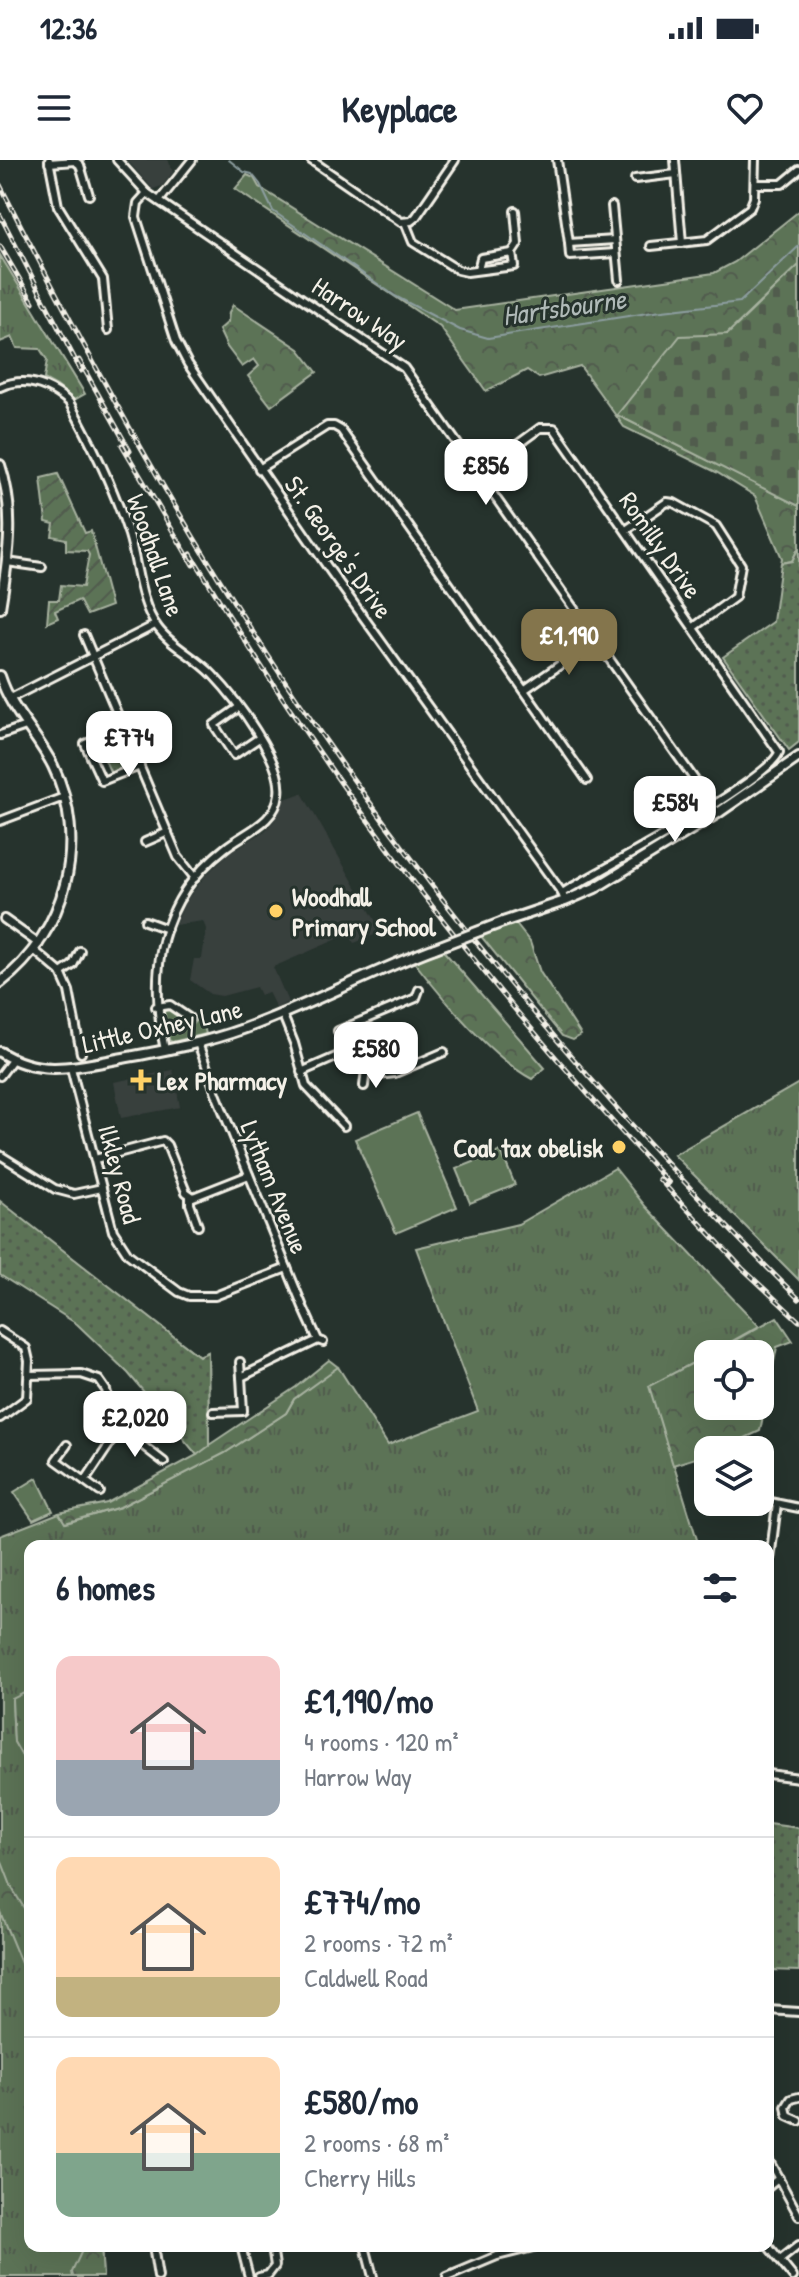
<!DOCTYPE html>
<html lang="en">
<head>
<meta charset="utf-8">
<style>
  body { margin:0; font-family:"Patrick Hand",sans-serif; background:#f2f2f3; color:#1f2937; height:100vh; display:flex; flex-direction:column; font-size:30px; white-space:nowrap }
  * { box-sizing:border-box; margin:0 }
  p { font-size:26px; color:#747a83 }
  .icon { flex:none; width:44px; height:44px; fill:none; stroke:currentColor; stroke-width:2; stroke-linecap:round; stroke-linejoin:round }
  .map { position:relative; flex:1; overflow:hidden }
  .side { position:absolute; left:24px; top:1380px; width:750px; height:712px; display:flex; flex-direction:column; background:#fff; border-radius:16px; box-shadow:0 8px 32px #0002 }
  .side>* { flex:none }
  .fabs { position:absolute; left:694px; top:1180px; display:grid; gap:16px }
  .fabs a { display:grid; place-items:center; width:80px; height:80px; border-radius:16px; background:#fff; box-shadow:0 8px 32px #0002; font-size:40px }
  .price { position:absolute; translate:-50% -68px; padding:0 18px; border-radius:16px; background:#fff; color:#222; font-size:26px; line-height:52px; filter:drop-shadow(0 2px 4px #0008) }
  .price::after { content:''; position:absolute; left:50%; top:48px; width:24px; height:18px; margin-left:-12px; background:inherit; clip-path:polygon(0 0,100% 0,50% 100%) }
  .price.current { background:#84754c; color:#fff }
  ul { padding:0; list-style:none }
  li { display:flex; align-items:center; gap:24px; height:200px; padding:0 32px }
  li+li { border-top:2px solid #e0e1e3 }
  li span { display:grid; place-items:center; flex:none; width:224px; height:160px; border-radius:16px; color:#555 }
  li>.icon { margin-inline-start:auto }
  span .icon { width:96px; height:96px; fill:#fffc; stroke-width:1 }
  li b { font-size:34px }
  h2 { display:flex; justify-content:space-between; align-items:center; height:96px; padding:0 32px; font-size:34px }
  .status { display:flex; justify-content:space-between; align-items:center; height:56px; padding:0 40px; background:#fff; direction:ltr }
  .status svg { height:22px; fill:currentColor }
  header { display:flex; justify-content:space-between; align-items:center; height:104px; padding:0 32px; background:#fff; font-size:36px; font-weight:700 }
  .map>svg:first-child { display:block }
  .built { fill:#393f3e }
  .grass { fill:url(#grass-tufts); stroke:#a8b2a0; stroke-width:2 }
  .forest { fill:url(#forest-crowns); stroke:#a8b2a0; stroke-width:2 }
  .cemetery { fill:url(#cemetery-stones); stroke:#a8b2a0; stroke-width:2 }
  .park { fill:url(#park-dots); stroke:#a8b2a0; stroke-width:2 }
  .garden { fill:url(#garden-furrows); stroke:#a8b2a0; stroke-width:2 }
  .pitch { fill:#5b7357; stroke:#a8b2a0; stroke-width:2 }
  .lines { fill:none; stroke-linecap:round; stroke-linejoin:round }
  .stream { stroke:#8d9ea0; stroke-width:2 }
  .minor-casing { stroke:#f4f1e8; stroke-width:12 }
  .secondary-casing { stroke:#f4f1e8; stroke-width:14 }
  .minor { stroke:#26332d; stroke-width:6 }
  .secondary { stroke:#26332d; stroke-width:8 }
  .rail-casing { stroke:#f4f1e8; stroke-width:5 }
  .rail { stroke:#26332d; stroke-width:2; stroke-dasharray:6; stroke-linecap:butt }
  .secondary-bridge-casing { stroke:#f4f1e8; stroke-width:14; stroke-linecap:butt }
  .secondary-bridge { stroke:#26332d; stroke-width:8 }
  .poi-dot { fill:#ffd166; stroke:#26332d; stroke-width:3 }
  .labels { text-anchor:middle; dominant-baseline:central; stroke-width:6; stroke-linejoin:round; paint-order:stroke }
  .street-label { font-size:26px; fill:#f4f1e8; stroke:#26332d }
  .poi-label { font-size:26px; font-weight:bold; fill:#f4f1e8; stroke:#26332d; text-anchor:start }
  .water-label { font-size:28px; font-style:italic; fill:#b0bab8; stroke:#26332d }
</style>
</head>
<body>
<div class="status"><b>12:36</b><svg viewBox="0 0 49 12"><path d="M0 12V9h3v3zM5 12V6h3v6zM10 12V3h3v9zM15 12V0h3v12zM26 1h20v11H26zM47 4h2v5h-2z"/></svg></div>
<header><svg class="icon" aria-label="menu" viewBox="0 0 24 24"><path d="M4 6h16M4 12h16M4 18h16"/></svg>Keyplace<svg class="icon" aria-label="heart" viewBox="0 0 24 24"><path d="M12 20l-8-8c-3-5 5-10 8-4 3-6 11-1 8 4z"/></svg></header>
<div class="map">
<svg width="799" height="2117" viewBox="0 0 799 2117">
  <defs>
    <pattern id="grass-tufts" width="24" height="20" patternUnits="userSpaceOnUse" patternTransform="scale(2)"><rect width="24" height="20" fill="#5b7357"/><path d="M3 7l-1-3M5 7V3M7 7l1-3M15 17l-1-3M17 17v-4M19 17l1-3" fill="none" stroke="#515b4e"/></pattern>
    <pattern id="forest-crowns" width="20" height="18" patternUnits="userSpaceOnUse" patternTransform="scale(2)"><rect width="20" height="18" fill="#5b7357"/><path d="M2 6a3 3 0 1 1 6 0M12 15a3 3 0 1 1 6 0" fill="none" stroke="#515b4e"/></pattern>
    <pattern id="cemetery-stones" width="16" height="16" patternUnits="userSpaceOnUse" patternTransform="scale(2)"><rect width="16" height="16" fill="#5b7357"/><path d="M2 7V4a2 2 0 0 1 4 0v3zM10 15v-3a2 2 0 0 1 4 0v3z" fill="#515b4e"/></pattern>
    <pattern id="park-dots" width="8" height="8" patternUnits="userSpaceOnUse" patternTransform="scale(2)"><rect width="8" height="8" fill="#5b7357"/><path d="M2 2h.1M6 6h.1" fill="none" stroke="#515b4e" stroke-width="1.8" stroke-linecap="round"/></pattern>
    <pattern id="garden-furrows" width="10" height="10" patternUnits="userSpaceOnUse" patternTransform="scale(2)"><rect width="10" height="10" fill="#5b7357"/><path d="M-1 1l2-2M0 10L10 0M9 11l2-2" fill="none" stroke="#515b4e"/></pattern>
  </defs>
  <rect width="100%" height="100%" fill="#26332d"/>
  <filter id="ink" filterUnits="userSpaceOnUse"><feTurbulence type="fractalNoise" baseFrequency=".0125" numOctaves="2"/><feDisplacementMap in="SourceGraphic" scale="16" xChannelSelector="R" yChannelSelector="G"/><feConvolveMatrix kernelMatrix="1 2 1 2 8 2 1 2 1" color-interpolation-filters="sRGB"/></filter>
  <g filter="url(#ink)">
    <!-- built -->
    <g class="built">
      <polygon points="127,0 168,0 173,12 162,26 153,29"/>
      <polygon points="302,633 382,772 354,783 349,774 273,807 288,842 276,848 268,832 260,835 256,827 222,836 210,834 190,820 194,799 202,799 206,769 203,761 175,765 186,741 206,715 230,692 265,671 274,661 285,639"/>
      <polygon points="173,910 180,947 121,958 114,922"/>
    </g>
    <!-- grass -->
    <g class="grass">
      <polygon points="0,95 85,234 74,240 57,226 44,219 47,200 40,189 17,188 12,177 0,182"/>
      <polygon points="121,573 136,606 112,616 97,582"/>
      <polygon points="169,847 181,854 183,862 190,867 196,860 204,866 206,874 172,882 169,880 163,848"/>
      <polygon points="799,923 799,1120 674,995"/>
      <polygon points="615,1008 646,1047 759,1166 650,1227 699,1386 30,1386 30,1530 12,1540 14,1582 30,1610 30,2086 101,2086 103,2117 0,2117 0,1376 59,1353 66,1363 120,1347 225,1293 286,1253 294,1239 335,1208 338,1207 388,1285 478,1251 416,1088 518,1064"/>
    </g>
    <!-- forest -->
    <g class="forest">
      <polygon points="247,15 254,18 259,27 455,150 714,113 735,102 799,51 799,105 727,174 617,255 799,346 799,387 792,401 781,403 782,398 755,336 716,312 624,267 580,206 539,218 527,210 486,231 440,167 235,29"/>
      <polygon points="233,145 299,189 317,212 271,246 248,216 259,206 254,199 242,207 227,187 219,170 228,162 229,152"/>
      <polygon points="515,763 530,782 540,812 581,875 573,880 562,876 480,775"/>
      <path d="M441 788 545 908 532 919C492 898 443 839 415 803Z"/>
      <polygon points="140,1151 199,1196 208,1192 209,1285 296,1227 329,1200 338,1207 294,1239 286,1253 225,1293 120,1347 65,1363 59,1353 107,1343 197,1295 157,1245"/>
      <polygon points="777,1157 793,1181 777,1187 760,1271 719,1290 708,1290 708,1294 673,1305 649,1226 708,1195 708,1246 760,1246 760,1194 710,1194"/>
      <polygon points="37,1318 53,1351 33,1360 14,1332"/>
      <polygon points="30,1530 30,1610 14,1582 12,1539"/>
      <polygon points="0,1697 12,1728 30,1758 30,1825 0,1752"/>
      <polygon points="84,2086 101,2086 103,2117 73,2117 72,2112"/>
    </g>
    <!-- cemetery -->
    <polygon class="cemetery" points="799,105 799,346 617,255 680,176 728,174"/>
    <!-- park -->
    <g class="park">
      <polygon points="799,387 799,582 789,590 723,497 773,462 781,403 792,401"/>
      <polygon points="0,1041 199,1196 208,1192 209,1286 197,1295 128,1213 77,1164 0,1115"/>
      <polygon points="768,1664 799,1668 799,1811 768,1810"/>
    </g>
    <!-- garden -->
    <polygon class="garden" points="58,314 85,373 91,371 111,446 87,455 79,440 55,451 58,458 47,463 49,440 59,440 61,425 83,427 89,395 87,391 66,390 66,379 52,376 54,364 46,362 41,318"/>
    <!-- pitch -->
    <g class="pitch">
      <polygon points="417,953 457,1047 396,1073 355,979"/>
      <polygon points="501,991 515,1025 470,1043 456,1009"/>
    </g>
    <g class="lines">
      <!-- stream -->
      <polyline class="stream" points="229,0 244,12 252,14 260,24 273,51 395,136 460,170 488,178 654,152 740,142 799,86"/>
      <!-- minor casing -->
      <g class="minor-casing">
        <g id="minor">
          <polyline points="49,0 58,46 103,119 108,170"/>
          <polyline points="117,0 147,33 404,208 718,653"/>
          <polyline points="311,0 401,62 411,61 416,57 455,0"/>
          <polyline points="557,0 569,83 615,80"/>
          <polyline points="675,0 682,83"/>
          <polyline points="49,3 75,1 80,5 89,35"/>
          <polyline points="635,19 676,14"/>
          <polyline points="756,24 782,24 799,10"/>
          <polyline points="147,33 138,43 136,57 176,181 188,204 331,412 562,733 565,741"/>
          <polyline points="159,41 192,0"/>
          <polyline points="612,46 619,120"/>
          <polyline points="405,62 413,82 458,110 467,112 514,106 512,93 518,84 515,51"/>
          <polyline points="569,83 570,96 616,93"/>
          <polyline points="651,86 707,80 750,48 754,38 755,0"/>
          <polyline points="478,110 481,98 512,93"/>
          <path d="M0 227C25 216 49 225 69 242 93 285 114 329 129 375 138 404 139 443 158 468 172 487 196 497 213 515 235 538 284 602 279 634 275 664 246 671 225 688 158 740 148 812 165 890"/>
          <polyline points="259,309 327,266 334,266 341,270 587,620"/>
          <path d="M480 312 540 268H554L779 592C771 620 596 713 562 733"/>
          <polyline points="626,370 667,342 674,343 716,366 741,405 735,437 694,467"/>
          <polyline points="7,402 42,407"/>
          <polyline points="84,475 178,697 195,718"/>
          <polyline points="524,530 597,479"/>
          <polyline points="9,539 155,465"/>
          <polyline points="238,548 214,565 234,595 259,578"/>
          <polyline points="124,568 85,584 102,621 140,606"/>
          <polyline points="0,575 26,566"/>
          <polyline points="0,661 64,637"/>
          <polyline points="145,682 168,672"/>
          <polyline points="4,759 39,784"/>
          <polyline points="145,761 167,769"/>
          <polyline points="34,790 61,813 69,831 81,893"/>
          <polyline points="61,813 73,805 80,791"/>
          <polyline points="156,847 170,845 189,858"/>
          <polyline points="282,853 294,883 306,926 344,966"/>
          <polyline points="198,883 217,936 303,1147 318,1180 323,1182"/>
          <polyline points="345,893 338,871 416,838 419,830"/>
          <polyline points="71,908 113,1071 128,1094 179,1132 189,1136 215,1136 287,1108"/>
          <polyline points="301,912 345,893 360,901 377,915 395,913 444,892"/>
          <polyline points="0,916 12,900"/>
          <polyline points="364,926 366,909"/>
          <polyline points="0,995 55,1029 74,1034 102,1028"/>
          <polyline points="95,999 163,981 167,985 186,1032 193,1037 249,1015"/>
          <polyline points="190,1036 190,1044 198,1066"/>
          <polyline points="0,1171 26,1188 29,1201 27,1238 0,1258"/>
          <polyline points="240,1202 241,1217"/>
          <polyline points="29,1215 81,1214 99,1220 106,1230 117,1273"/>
          <polyline points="213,1252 243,1251 241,1217 318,1180"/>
          <polyline points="125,1272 164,1302"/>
          <polyline points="67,1285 56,1300 100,1332"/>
          <polyline points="85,1321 117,1273 125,1272 145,1246"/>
          <polyline points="760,1340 799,1348"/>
          <polyline points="768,1415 777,1344"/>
          <polyline points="768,1614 799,1618"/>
          <polyline points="768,1850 799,1852"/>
          <polyline points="799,1937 791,1939 786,1947 788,1956 799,1961"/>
          <polyline points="768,1999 799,2056"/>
          <polyline points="768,2027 779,2018"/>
          <polyline points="153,2086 158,2117"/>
          <polyline points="241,2086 249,2117"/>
          <polyline points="365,2086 373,2117"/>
          <polyline points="768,2086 793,2117"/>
          <polyline points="780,2100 799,2085"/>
          <polyline points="259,2117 268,2115 275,2106 272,2086"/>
          <polyline points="447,2117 497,2096 537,2086"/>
        </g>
      </g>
      <!-- secondary casing -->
      <g class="secondary-casing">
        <g id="secondary">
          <path d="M0 305C16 353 8 399 0 448"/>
          <path d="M0 516C11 551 37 574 53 606 90 681 66 773 0 823"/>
          <polyline points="503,762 565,741 595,728 718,653 799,597"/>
          <path d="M0 892C39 917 76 907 118 899 160 891 202 884 243 869 308 846 370 812 435 788"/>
        </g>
      </g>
      <!-- minor -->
      <use href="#minor" class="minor"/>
      <!-- secondary -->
      <use href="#secondary" class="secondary"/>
      <!-- rail casing -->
      <g class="rail-casing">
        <g id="rail">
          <path d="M0 25C102 226 214 425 345 608 480 798 633 976 799 1139"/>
          <polyline points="0,55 81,211"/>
          <polyline points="0,86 33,142"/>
          <polyline points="79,200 130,291"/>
          <polyline points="122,285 193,405"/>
          <path d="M191 394C327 620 488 831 669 1023"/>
          <polyline points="659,1019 742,1108 799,1161"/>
        </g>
      </g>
      <!-- rail -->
      <use href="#rail" class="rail"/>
      <!-- secondary-bridge casing -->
      <g class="secondary-bridge-casing">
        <polyline id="secondary-bridge" points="435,788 503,762"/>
      </g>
      <!-- secondary-bridge -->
      <use href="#secondary-bridge" class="secondary-bridge"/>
    </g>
  </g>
  <!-- markers -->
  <g class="poi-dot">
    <circle cx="276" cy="751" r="8"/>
    <path d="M137 908h8v8h8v8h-8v8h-8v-8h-8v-8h8z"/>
    <circle cx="619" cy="987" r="8"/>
  </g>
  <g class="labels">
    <!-- street labels -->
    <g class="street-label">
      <text transform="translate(360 153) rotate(34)">Harrow Way</text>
      <text transform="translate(661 385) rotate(55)">Romilly Drive</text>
      <text transform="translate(339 387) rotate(55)">St. George's Drive</text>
      <text transform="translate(156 395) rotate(71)">Woodhall Lane</text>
      <text transform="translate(162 866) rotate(-13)">Little Oxhey Lane</text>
      <text transform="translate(120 1014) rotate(75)">Ilkley Road</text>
      <text transform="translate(275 1027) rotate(68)">Lytham Avenue</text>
    </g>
    <!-- poi labels -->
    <g class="poi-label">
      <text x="292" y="736">Woodhall<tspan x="292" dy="30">Primary School</tspan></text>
      <text x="157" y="920">Lex Pharmacy</text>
      <text x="603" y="987" text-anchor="end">Coal tax obelisk</text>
    </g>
    <!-- water labels -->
    <g class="water-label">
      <text transform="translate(564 147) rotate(-8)">Hartsbourne</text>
    </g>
  </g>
</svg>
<div class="fabs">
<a><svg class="icon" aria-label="locate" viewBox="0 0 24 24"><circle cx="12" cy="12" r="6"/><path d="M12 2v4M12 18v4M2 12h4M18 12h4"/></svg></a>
<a><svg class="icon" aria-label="layers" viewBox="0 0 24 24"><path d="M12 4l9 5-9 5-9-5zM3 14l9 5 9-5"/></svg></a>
</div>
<b class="price" style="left:486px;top:347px">£856</b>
<b class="price current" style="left:569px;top:517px">£1,190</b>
<b class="price" style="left:129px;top:619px">£774</b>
<b class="price" style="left:675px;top:684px">£584</b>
<b class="price" style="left:376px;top:930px">£580</b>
<b class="price" style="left:135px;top:1299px">£2,020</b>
<section class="side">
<h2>6 homes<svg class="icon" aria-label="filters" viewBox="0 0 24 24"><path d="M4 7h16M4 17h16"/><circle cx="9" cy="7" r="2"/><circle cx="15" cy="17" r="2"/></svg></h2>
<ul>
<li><span style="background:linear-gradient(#f6c9c9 65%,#9aa5b1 0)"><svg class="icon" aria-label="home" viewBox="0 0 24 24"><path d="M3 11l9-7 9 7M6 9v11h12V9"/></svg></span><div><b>£1,190/mo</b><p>4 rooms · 120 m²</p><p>Harrow Way</p></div></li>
<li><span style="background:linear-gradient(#ffd9b3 75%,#c2b280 0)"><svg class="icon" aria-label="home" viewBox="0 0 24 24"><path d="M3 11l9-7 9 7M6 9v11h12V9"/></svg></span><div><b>£774/mo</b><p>2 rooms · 72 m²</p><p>Caldwell Road</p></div></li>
<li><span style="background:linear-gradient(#ffd9b3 60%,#7fa58c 0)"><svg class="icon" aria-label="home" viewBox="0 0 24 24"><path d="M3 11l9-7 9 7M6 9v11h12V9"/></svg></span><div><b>£580/mo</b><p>2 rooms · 68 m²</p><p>Cherry Hills</p></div></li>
</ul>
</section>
</div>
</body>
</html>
